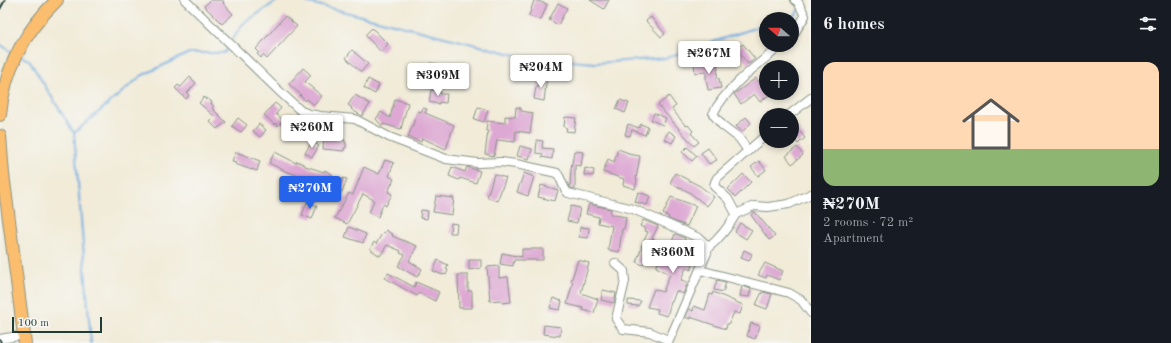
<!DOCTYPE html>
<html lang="en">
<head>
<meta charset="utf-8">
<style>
  body { margin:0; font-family:"Old Standard TT",serif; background:#242831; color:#f1f3f6; height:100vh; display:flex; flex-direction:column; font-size:15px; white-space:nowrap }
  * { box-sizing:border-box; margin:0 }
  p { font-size:13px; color:#9ea1a6 }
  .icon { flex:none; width:22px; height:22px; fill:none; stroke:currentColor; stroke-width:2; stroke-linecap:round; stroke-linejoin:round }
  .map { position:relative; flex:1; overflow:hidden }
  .sheet { display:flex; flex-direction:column; background:#171b24; width:360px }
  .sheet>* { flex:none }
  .needle { width:26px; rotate:291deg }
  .buttons { position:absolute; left:759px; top:12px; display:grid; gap:8px }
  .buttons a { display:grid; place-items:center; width:40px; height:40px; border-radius:50%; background:#171b24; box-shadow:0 2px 6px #0003; font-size:20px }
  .scale { position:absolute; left:12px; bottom:10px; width:90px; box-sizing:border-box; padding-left:4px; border:2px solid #1f3d34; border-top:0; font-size:11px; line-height:14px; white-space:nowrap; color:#1f3d34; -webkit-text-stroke:3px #f6f6f2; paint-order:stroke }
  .price { position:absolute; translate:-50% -34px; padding:0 9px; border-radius:4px; background:#fff; color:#222; font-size:13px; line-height:26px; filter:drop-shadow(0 1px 2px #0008) }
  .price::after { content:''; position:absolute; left:50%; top:24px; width:12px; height:9px; margin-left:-6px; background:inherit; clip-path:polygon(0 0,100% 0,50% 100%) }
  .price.selected { background:#2563eb; color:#fff }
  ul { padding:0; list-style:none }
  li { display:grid; align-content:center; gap:8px; height:212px; padding:0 12px }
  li+li { border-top:1px solid #363941 }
  li span { display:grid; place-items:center; height:124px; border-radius:12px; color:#555 }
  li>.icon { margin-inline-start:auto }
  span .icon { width:72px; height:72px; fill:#fffc; stroke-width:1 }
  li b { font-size:17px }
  h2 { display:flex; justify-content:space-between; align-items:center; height:48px; padding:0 12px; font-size:17px }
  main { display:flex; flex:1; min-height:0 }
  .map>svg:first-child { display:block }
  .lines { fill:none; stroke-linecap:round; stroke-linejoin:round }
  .stream { stroke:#6fabe0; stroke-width:2 }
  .building { fill:#dda8d3 }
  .minor-casing { stroke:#889486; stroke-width:10 }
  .highway-casing { stroke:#889486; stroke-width:14 }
  .minor { stroke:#fff; stroke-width:8 }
  .highway { stroke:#fbbd6e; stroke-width:12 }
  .rail { stroke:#1f3d34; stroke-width:2 }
</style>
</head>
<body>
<main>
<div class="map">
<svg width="811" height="343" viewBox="0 0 811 343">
  <rect width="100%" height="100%" fill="#f6f6f2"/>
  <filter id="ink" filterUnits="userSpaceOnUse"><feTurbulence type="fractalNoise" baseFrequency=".025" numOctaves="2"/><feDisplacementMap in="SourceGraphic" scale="8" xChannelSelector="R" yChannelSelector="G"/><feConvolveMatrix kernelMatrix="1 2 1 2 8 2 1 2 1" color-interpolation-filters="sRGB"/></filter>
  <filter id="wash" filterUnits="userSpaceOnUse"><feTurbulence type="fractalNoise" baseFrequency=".012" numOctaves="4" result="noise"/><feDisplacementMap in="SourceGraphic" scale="16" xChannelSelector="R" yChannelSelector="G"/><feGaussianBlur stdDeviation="0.9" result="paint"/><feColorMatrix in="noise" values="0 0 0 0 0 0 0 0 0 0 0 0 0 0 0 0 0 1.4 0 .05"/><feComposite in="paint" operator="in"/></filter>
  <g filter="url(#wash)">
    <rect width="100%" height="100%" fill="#f1ebd8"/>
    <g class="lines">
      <!-- stream -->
      <g class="stream">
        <polyline points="298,0 524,57 595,63 666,58 766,24"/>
        <polyline points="782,19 796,15 798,10"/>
        <polyline points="233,39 243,24 278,0"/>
        <polyline points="0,44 11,52"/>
        <polyline points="22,57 29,60 74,133 91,343"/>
        <polyline points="74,133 141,76 189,53 224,53 227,49"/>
      </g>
    </g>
    <g id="blocks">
      <!-- building -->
      <g class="building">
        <polygon points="211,0 222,0 224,2 223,3 233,14 222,24 204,6"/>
        <polygon points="534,0 547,4 541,20 529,16"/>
        <polygon points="590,0 609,0 604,9"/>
        <polygon points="558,3 567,8 558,25 549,20"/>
        <polygon points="285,16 297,26 267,59 263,55 261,58 257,54 259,52 256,49"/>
        <polygon points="651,17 665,34 661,37 646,21"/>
        <polygon points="372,28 388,44 381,52 365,35"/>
        <polygon points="743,44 755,59 748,64 736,49"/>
        <polygon points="352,50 368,64 361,72 346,58"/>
        <polygon points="701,61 701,64 718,65 717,78 719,78 721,88 708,90 706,79 706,72 695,73 694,62"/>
        <polygon points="430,63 438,64 437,68 450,69 449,80 435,78 433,89 417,86 419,75 428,77"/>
        <polygon points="303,68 311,75 305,82 322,96 314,105 307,99 306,101 300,96 301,95 289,84"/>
        <polygon points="539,76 547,76 544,101 534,99 536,87 538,87"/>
        <polygon points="190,77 196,83 187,93 189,95 186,99 175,88 178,85 181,87"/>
        <polygon points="756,78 769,95 760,102 754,94 741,104 734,94"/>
        <polygon points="368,79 379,85 375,94 364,88"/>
        <polygon points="431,90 441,92 440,94 447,94 446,103 439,102 439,104 429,102"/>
        <polygon points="355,95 370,104 362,116 351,109 352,108 348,105"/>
        <polygon points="669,96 676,106 672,109 685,125 687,126 688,125 693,131 691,133 699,142 694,146 658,105"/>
        <polygon points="204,97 206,100 207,98 212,102 211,104 214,106 212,108 226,122 217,129 209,121 214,116 199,103"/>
        <polygon points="395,99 408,103 401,129 383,124 382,126 376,119 381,112 390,118"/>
        <polygon points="620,100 629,103 625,113 616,109"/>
        <polygon points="275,103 281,108 276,114 283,120 286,117 291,121 287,127 281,122 278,126 276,123 275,125 264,115"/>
        <polygon points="478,107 488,110 484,122 474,119"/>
        <polygon points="516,107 521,108 521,111 533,113 530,133 516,131 515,142 497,140 494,156 485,154 488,131 486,131 487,121 505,123 505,116 515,117"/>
        <polygon points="423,108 427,109 425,113 454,125 446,149 422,138 421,142 408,137 418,111 421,112"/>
        <polygon points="654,113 666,118 663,125 651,120"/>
        <polygon points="565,117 576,118 574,132 566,131 567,128 564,127"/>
        <polygon points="746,117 751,123 742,132 736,126"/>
        <polygon points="238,118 247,125 241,132 232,126"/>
        <polygon points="259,124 266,130 260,137 253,131"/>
        <polygon points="628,124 639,128 641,124 648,127 645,135 632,130 630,136 625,135"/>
        <polygon points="796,127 805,138 798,144 792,136 792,130"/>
        <polygon points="669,131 676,136 672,143 664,139"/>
        <polygon points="324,138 345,140 345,143 346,143 346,148 344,148 344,151 323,149"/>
        <polygon points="537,140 543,141 542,148 553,149 552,159 542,157 543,154 536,153"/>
        <polygon points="312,141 319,146 312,157 305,153"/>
        <polygon points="520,146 532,149 529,159 517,156"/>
        <polygon points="687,147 697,156 692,161 682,152"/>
        <polygon points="797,147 803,155 792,164 786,156"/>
        <polygon points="708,148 717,160 709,164 701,153"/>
        <polygon points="618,149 629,153 628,154 640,156 636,179 637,180 635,189 623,185 624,179 603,172 608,159 614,162"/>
        <polygon points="574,151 583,152 581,166 575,165 575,189 571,188 569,185 570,185 571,169"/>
        <polygon points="236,152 260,161 257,171 252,169 252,170 235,164 236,162 232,161"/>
        <polygon points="275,152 296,163 297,161 305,165 305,166 324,172 325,170 333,175 327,185 323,196 307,189 311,178 301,175 300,176 285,171 269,163"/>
        <polygon points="385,160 394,163 389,176 394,179 388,192 392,194 386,206 383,204 378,217 369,213 374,200 363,194 347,224 335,218 349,193 353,195 364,167 379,174"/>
        <polygon points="759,161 766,170 758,176 751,167"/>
        <polygon points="452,167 465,172 467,167 480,171 476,183 460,178 459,180 449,176"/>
        <polygon points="585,168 594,170 593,176 584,175"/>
        <polygon points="524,173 534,177 528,196 517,192"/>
        <polygon points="675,173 700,186 714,197 707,206 689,192 670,183"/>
        <polygon points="494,174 506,178 497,201 487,197"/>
        <polygon points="743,174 751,182 736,197 728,189"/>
        <polygon points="343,178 347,179 342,192 338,191"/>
        <polygon points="541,185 558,190 555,201 538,197"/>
        <polygon points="638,192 650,196 647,205 635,202"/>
        <polygon points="436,196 454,198 452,215 433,212"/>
        <polygon points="671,197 696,206 687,226 668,219 669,217 663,214"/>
        <polygon points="307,202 317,206 312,219 302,215"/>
        <polygon points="589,204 611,209 610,214 626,217 624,229 622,229 619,252 608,250 612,226 598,223 599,217 586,214"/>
        <polygon points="571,206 580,208 577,223 567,221"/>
        <polygon points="421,210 428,211 427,219 420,218"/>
        <polygon points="755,212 775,236 769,240 751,215"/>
        <polygon points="643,220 658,226 652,239 655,240 643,265 636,262 642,247 641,247 648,232 645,231 646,229 640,226"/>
        <polygon points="451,223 457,224 456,233 450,233"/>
        <polygon points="740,223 752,230 746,239 735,232"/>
        <polygon points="349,227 366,234 363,243 345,237"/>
        <polygon points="580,227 589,228 588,238 579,237"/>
        <polygon points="386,230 393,235 392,236 417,246 409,261 422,269 417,277 398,266 405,255 400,253 401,251 387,245 380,256 370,249 374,242 376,244 383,232 384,233"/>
        <polygon points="675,234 685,238 684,240 695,245 690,257 695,259 691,270 686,268 681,280 688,282 683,294 676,291 672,302 671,302 667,316 657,313 658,309 647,307 654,289 663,292 670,274 656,267 663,254 664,255 667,249 669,250"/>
        <polygon points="522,249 543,249 543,260 514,260 513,266 500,264 502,253 522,257"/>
        <polygon points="744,250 752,254 749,261 741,258"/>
        <polygon points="438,260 448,265 446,269 448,270 446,275 444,274 443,275 433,271"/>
        <polygon points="469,260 481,260 481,268 469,270"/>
        <polygon points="578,260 589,263 581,293 598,299 594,313 583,310 583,308 567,304 573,282 571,281"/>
        <polygon points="765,263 783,271 779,280 767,275 766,278 758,275"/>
        <polygon points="499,266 499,278 508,277 511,302 502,303 501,300 490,301 487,267"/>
        <polygon points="388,273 414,287 416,282 439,292 435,301 419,293 417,296 385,278"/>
        <polygon points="458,275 468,275 468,291 472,291 472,308 459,308"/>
        <polygon points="717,280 726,282 723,292 714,290"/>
        <polygon points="742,286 751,289 749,297 740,296"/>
        <polygon points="603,290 616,293 614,303 601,300"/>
        <polygon points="713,292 743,305 740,314 734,312 729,324 727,324 726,329 690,317 690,319 685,317 689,309 693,311 694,306 705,310 710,294 712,295"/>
        <polygon points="762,292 772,294 767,309 756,305"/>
        <polygon points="553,298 562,301 560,310 550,308"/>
        <polygon points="628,300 641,301 638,306 628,305"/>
        <polygon points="751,323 760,326 755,339 747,336"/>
        <polygon points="544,325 561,327 560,336 543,334"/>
      </g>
    </g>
  </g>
  <g filter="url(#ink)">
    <use href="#blocks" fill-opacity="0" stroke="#889486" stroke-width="1"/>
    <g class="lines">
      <!-- minor casing -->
      <g class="minor-casing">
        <g id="minor">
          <path d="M185 0 278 90 301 111 309 114 321 116 355 119 389 137 446 159 478 163 501 162 516 164 557 173C562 179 562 187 568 193L633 209 699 238C705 243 708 245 707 253L668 343"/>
          <polyline points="792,37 805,16 798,2 795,0"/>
          <polyline points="789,115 811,98"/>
          <path d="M748 151 739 138 722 125 713 114C725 88 760 63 782 45"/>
          <polyline points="736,214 754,206 768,207 789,204 811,194"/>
          <path d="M708 248C720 238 728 228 736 214L728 199 714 186 715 182 717 178 766 135"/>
          <polyline points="615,263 624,271 625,281 616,319 623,329 650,332 668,340"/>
          <polyline points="700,270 789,293 801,300 811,313"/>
          <polyline points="0,339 24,335"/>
        </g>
      </g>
      <!-- highway casing -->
      <g class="highway-casing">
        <g id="highway">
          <path d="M0 115C4 70 25 31 57 0"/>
          <polyline points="0,136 3,174 25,343"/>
        </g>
      </g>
      <!-- minor -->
      <use href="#minor" class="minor"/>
      <!-- highway -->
      <use href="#highway" class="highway"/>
      <!-- rail -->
      <g class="rail">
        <polyline points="0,9 5,0"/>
        <polyline points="0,340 1,343"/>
      </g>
    </g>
  </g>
</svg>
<div class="buttons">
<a><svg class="needle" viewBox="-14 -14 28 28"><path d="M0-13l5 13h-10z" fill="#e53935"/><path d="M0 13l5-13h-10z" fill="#9ea1a6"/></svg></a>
<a>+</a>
<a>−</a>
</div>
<div class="scale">100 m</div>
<b class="price" style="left:709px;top:75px">₦267M</b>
<b class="price" style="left:541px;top:89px">₦204M</b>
<b class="price" style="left:438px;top:97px">₦309M</b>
<b class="price" style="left:312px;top:149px">₦260M</b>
<b class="price selected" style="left:310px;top:210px">₦270M</b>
<b class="price" style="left:673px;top:274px">₦360M</b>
</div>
<section class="sheet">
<h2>6 homes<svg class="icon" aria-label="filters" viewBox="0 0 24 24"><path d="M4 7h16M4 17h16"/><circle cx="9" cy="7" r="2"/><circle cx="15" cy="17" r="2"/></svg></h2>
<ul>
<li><span style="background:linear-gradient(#ffd9b3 70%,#8fb573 0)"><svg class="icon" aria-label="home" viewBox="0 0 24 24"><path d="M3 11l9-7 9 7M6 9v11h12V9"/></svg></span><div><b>₦270M</b><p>2 rooms · 72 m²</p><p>Apartment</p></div></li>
</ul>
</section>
</main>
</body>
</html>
